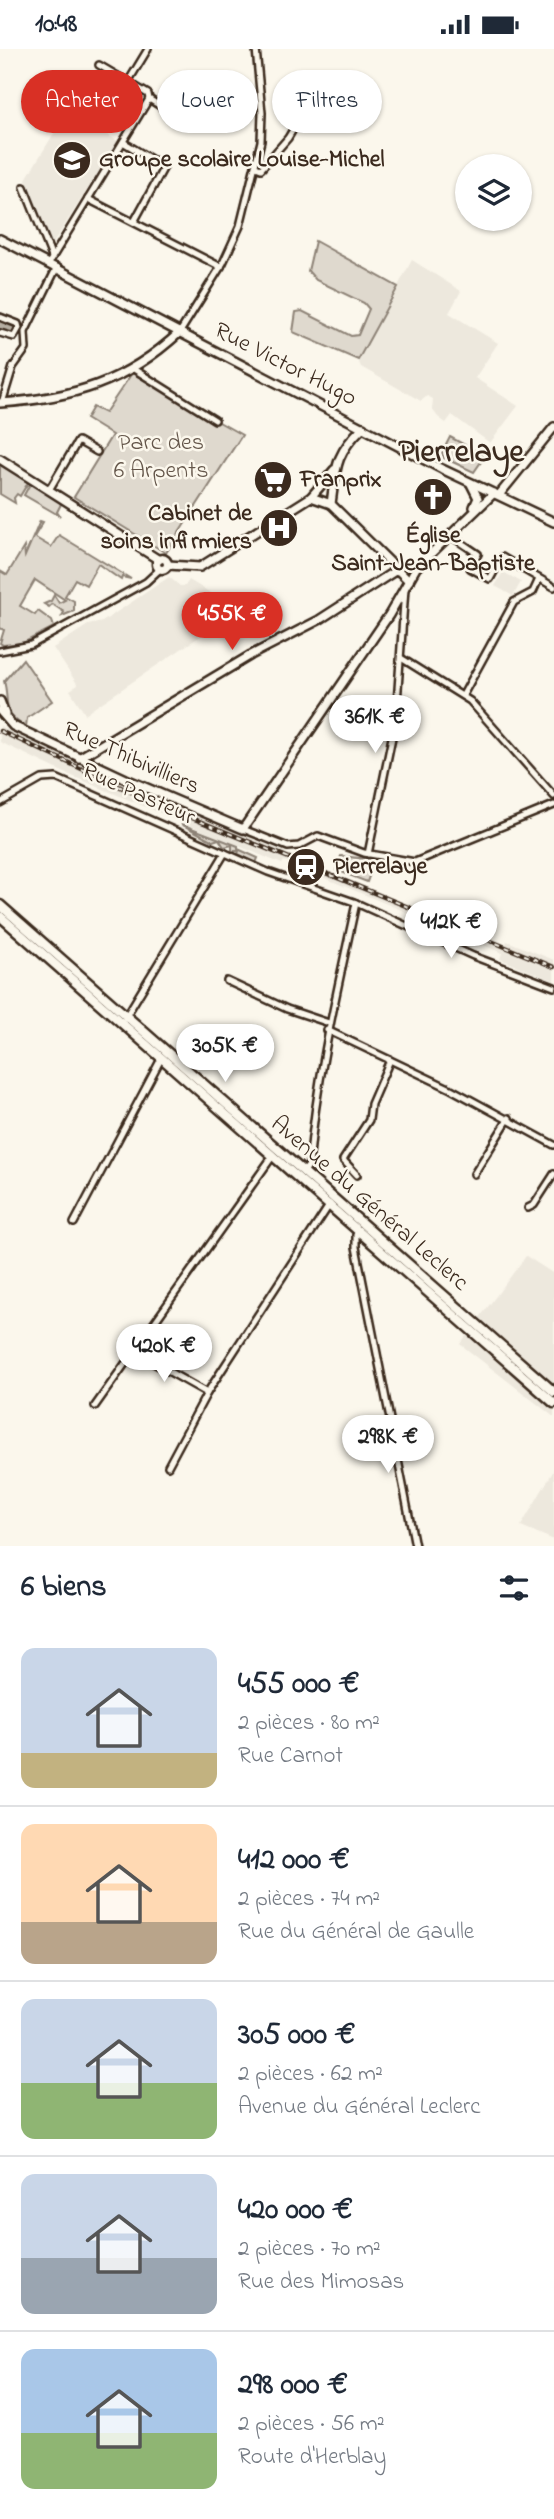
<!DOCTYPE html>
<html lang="fr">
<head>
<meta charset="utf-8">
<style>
  body { margin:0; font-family:"Indie Flower",sans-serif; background:#f6f6f7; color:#1f2937; height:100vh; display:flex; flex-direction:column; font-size:26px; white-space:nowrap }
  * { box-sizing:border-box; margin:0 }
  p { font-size:23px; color:#747a83 }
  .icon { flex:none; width:38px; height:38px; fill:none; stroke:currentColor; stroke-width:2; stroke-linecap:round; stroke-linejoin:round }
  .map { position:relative; height:1497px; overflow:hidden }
  .drawer { display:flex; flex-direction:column; background:#fff; flex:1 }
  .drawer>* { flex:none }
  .hud { position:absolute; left:21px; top:21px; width:513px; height:63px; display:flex; gap:14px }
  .tools { position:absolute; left:455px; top:105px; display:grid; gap:14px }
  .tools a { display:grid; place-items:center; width:77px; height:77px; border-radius:50%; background:#fff; box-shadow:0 2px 5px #0004; font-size:35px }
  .price { position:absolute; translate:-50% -60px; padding:0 16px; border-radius:24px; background:#fff; color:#222; font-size:23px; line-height:46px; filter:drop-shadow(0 2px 4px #0008) }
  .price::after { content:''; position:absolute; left:50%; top:42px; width:21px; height:16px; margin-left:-10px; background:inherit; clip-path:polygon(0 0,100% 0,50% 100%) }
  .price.selected { background:#d93025; color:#fff }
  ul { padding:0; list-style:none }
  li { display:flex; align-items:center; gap:21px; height:175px; padding:0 21px }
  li+li { border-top:2px solid #e0e1e3 }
  li span { display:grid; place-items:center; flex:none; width:196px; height:140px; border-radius:14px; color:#555 }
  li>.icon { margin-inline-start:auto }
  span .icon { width:84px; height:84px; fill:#fffc; stroke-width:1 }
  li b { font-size:30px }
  h2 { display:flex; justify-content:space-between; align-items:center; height:84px; padding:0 21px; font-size:30px }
  .chip { padding:0 24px; border-radius:32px; background:#fff; box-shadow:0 2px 5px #0004; font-size:24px; line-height:63px }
  .chip.selected { background:#d93025; color:#fff }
  .status { display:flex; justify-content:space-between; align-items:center; height:49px; padding:0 35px; background:#fff; direction:ltr }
  .status svg { height:19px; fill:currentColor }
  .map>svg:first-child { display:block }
  .built { fill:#ede8dd }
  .green { fill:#dfd9ce; stroke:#8d8276; stroke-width:2 }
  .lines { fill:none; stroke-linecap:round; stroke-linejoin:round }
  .river { stroke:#b6aea2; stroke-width:12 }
  .minor-casing { stroke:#3b2a1e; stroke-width:10 }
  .tertiary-casing { stroke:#3b2a1e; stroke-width:12 }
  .secondary-casing { stroke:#3b2a1e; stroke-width:13 }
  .minor { stroke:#fbf7ec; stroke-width:5 }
  .tertiary { stroke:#fbf7ec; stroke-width:7 }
  .secondary { stroke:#fbf7ec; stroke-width:8 }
  .rail-casing { stroke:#3b2a1e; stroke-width:4.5 }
  .rail { stroke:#fbf7ec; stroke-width:2; stroke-dasharray:5; stroke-linecap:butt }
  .labels { text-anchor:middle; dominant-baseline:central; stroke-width:5; stroke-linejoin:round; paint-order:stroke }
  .poi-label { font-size:24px; font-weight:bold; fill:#3b2a1e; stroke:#fbf7ec; text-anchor:start }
  .street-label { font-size:24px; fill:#3b2a1e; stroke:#fbf7ec }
  .park-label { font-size:24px; fill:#64564a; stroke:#fbf7ec }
  .district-label { font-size:32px; font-weight:bold; fill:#3b2a1e; stroke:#fbf7ec }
</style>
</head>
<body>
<div class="status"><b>10:48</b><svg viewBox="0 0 49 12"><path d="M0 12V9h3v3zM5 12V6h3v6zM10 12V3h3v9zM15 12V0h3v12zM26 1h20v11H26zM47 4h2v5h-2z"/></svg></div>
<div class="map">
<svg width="554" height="1497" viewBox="0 0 554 1497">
  <rect width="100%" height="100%" fill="#fbf7ec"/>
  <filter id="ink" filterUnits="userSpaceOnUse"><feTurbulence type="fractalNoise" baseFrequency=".0143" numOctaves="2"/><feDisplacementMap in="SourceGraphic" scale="14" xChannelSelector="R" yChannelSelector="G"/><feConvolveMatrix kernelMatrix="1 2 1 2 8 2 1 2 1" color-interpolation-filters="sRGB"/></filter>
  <g filter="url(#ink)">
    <!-- built -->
    <g class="built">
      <polygon points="67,63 118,92 52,196 26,130"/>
      <polygon points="412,211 461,242 449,264 498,294 475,329 518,357 490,394 452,366 446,374 438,368 432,360 433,350 427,347 421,352 361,318 358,311"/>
      <polygon points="503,523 521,533 513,547 495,537"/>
      <polygon points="169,528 180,537 185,537 189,531 239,561 85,665 70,641 78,636 53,599 88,576 102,573"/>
      <polygon points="0,677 106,728 285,803 286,807 505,896 507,892 554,911 554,932 500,910 502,904 442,878 284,812 282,815 65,724 0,693"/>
      <polygon points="526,1207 554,1225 554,1368 460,1295"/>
      <polygon points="554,1421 554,1491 521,1477"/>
    </g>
    <!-- green -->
    <g class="green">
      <polygon points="315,192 398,238 358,311 293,283 296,263 302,262 351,287 358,286 369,260 364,254 316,231 308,222"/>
      <polygon points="132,324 242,386 166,504 74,448 112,386 86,370 93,358 105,364"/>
      <polygon points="450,388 485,407 474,423 444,409 442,404"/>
      <polygon points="0,416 29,432 20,447 17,445 14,449 15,454 0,445"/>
      <polygon points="31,433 62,453 57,463 60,467 24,446"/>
      <polygon points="40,472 43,473 34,488 51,498 59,486 131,530 122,528 121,531 98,515 86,536 75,530 65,547 74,552 74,562 62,567 64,563 52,555 49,558 44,555 51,552 54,546 59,554 65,551 35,531 20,557 35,566 38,562 52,572 54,578 23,594 3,596 0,594 4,581 0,579 0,522 7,526 24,498 25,507"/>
      <path d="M23 610 52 652 27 669 26 678C0 664 10 652 4 632Z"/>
      <polygon points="181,775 238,797 238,800 258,809 256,814 238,805 239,802 232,802 232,796 224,798 219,790 213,792"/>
      <polygon points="341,807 386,812 387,824 372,819 367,833 336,821"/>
    </g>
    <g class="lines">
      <!-- river -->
      <polyline class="river" points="0,277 12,281"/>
      <!-- minor casing -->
      <g class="minor-casing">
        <g id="minor">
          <polyline points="99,16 128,33"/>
          <polyline points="149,50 189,75"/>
          <polyline points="123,93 164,118 135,171"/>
          <polyline points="256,118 261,120 288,89 326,25"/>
          <polyline points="24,138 52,208"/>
          <polyline points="88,150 221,218"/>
          <polyline points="49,214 149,50 148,45 128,33 148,0"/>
          <polyline points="0,268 18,275 19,279 14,288 0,284"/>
          <polyline points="180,283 223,214 240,177 261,92 262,64 256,0"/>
          <polyline points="132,319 215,371"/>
          <polyline points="2,354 13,318 26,300 25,283 57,218"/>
          <polyline points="49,441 78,392 97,403"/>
          <polyline points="450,486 478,505 470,519 490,530 502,508 554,538"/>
          <polyline points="0,602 31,596 146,533 160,520"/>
          <polyline points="401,609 470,652 554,747"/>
          <polyline points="463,646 514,553 533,543 539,530"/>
          <polyline points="0,754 42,730 56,729 268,823 354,853 473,907 554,938"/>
          <polyline points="243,780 288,798 299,797 318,787 364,804 415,813 554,756"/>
          <polyline points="368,805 396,669 405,539"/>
          <polyline points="227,932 287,960 329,974"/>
          <polyline points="125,969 225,804"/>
          <polyline points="327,981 451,1040 554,1096"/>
          <path d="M303 1124 309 1116C317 1027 337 942 356 854"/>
          <polyline points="474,1125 509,1069"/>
          <polyline points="357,1126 343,1111 369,1071 371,1055 390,1011"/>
          <polyline points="528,1159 534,1156 554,1125"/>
          <polyline points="74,1174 162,1008"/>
          <polyline points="359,1181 356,1186 356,1198 415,1497"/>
          <polyline points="134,1303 207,1344"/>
          <polyline points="95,1357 272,1108"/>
          <polyline points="168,1417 207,1344 330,1155"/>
        </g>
      </g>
      <!-- tertiary casing -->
      <g class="tertiary-casing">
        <g id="tertiary">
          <polyline points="0,190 442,420 554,473"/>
          <path d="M0 354C73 349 125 334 180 283"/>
          <path d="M363 378C335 405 336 418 331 455L409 532"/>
          <polyline points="0,410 159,511"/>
          <polyline points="471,435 478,449 474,458"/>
          <polyline points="499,446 554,378"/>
          <polyline points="311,448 331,455"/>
          <circle cx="162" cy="515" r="5.5"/>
          <polyline points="168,516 200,518 311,448 334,421"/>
          <polyline points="0,652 5,665"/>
          <polyline points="0,662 13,677 126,730 243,780 389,566 416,519 494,444"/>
          <polyline points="79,709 251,606 319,571 398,520"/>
        </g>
      </g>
      <!-- secondary casing -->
      <g class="secondary-casing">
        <g id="secondary">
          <polyline points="0,856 554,1343"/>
          <polyline points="0,867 554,1354"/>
        </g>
      </g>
      <!-- minor -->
      <use href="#minor" class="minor"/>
      <!-- tertiary -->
      <use href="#tertiary" class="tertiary"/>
      <!-- secondary -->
      <use href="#secondary" class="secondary"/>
      <!-- rail casing -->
      <g class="rail-casing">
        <polyline id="rail" points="0,682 153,753 554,918"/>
      </g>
      <!-- rail -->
      <use href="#rail" class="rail"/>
    </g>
  </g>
  <!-- icons -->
  <defs>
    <g id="school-disc" transform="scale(2.0125)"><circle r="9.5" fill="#3b2a1e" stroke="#fbf7ec"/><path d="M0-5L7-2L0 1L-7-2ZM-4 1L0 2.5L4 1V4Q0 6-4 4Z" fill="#fff"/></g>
    <g id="supermarket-disc" transform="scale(2.0125)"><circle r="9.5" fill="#3b2a1e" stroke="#fbf7ec"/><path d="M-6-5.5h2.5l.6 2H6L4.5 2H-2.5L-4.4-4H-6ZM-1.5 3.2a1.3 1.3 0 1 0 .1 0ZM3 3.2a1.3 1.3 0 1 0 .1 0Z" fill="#fff"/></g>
    <g id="church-disc" transform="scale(2.0125)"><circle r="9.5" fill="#3b2a1e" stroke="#fbf7ec"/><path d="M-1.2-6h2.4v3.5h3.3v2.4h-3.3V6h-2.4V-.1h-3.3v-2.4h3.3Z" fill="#fff"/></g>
    <g id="hospital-disc" transform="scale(2.0125)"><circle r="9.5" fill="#3b2a1e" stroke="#fbf7ec"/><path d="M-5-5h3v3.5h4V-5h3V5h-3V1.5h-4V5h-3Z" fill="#fff"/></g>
    <g id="station-disc" transform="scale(2.0125)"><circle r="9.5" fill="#3b2a1e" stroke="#fbf7ec"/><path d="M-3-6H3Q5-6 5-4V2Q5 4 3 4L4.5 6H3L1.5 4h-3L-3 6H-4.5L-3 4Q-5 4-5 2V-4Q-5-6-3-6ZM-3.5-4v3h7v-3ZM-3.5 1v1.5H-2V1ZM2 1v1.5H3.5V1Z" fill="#fff"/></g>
  </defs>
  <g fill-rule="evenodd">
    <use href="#school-disc" x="72" y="111"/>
    <use href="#supermarket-disc" x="273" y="431"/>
    <use href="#church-disc" x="433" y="448"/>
    <use href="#hospital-disc" x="279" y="479"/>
    <use href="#station-disc" x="306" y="818"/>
  </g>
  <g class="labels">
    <!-- poi labels -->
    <g class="poi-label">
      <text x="99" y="111">Groupe scolaire Louise-Michel</text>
      <text x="300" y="431">Franprix</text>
      <text x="252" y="465" text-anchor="end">Cabinet de<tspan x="252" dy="28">soins infirmiers</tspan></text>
      <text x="433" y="487" text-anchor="middle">Église<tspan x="433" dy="28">Saint-Jean-Baptiste</tspan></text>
      <text x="333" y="818">Pierrelaye</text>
    </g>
    <!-- street labels -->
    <g class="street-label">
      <text transform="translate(285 316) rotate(27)">Rue Victor Hugo</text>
      <text transform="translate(131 710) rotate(24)">Rue Thibivilliers</text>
      <text transform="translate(138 746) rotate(24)">Rue Pasteur</text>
      <text transform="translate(369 1155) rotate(41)">Avenue du Général Leclerc</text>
    </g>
    <!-- park labels -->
    <g class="park-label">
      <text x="161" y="394">Parc des<tspan x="161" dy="28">6 Arpents</tspan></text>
    </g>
    <!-- district labels -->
    <g class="district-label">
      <text x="461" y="404">Pierrelaye</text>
    </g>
  </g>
</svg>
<div class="tools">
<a><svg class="icon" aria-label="layers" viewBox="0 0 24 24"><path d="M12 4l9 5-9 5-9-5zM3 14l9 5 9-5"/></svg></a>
</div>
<b class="price selected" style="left:232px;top:603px">455K €</b>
<b class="price" style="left:375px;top:706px">361K €</b>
<b class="price" style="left:451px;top:911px">412K €</b>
<b class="price" style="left:225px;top:1035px">305K €</b>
<b class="price" style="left:164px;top:1335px">420K €</b>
<b class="price" style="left:388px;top:1426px">298K €</b>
<div class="hud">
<a class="chip selected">Acheter</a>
<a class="chip">Louer</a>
<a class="chip">Filtres</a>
</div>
</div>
<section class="drawer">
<h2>6 biens<svg class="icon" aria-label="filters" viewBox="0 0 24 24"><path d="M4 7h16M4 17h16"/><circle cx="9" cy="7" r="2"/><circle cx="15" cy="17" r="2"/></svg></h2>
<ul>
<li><span style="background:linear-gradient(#c9d6e8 75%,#c2b280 0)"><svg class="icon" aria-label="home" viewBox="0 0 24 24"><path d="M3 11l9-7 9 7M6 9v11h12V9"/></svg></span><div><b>455 000 €</b><p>2 pièces · 80 m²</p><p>Rue Carnot</p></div></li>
<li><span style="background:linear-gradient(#ffd9b3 70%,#b9a48a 0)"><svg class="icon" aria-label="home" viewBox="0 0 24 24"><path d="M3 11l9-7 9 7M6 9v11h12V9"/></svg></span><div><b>412 000 €</b><p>2 pièces · 74 m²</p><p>Rue du Général de Gaulle</p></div></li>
<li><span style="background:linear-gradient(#c9d6e8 60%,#8fb573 0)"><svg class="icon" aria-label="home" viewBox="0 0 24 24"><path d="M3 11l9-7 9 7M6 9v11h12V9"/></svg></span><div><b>305 000 €</b><p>2 pièces · 62 m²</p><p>Avenue du Général Leclerc</p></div></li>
<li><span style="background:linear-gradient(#c9d6e8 60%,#9aa5b1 0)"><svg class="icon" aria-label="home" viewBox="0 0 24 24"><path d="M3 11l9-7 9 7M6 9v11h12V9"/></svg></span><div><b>420 000 €</b><p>2 pièces · 70 m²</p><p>Rue des Mimosas</p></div></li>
<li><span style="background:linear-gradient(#a9c7e8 60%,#8fb573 0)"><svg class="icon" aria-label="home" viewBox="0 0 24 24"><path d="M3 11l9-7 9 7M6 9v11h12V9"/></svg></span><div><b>298 000 €</b><p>2 pièces · 56 m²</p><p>Route d'Herblay</p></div></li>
</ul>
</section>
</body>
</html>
